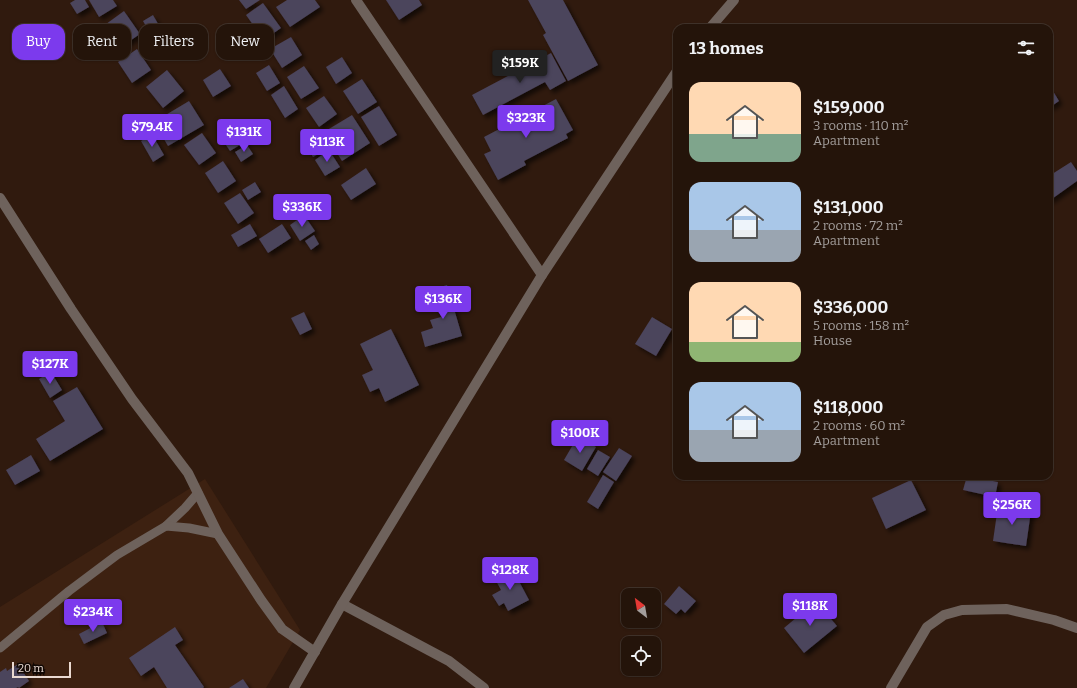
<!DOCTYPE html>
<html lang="en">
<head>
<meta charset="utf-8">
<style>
  body { margin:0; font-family:Bitter,serif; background:#2c1d13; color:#f1f3f6; height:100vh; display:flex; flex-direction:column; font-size:15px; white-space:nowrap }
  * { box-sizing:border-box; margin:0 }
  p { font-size:13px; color:#a39e9c }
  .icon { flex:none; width:22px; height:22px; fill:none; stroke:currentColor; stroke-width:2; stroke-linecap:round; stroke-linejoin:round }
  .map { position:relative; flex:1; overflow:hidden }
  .details { position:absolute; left:673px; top:24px; width:380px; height:456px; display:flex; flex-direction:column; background:#24140a; border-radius:12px; box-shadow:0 1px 3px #0004,0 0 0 1px #41332b }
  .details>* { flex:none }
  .hud { position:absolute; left:12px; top:24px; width:380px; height:36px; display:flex; gap:8px }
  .needle { width:26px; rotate:329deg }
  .controls { position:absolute; left:621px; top:588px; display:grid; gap:8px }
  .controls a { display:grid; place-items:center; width:40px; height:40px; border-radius:8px; background:#24140a; box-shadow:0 1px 3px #0004,0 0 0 1px #41332b; font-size:20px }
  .scale { position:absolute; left:12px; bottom:10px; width:59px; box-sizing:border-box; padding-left:4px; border:2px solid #eadad2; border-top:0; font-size:11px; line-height:14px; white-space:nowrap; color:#eadad2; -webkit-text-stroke:3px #110804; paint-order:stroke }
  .price { position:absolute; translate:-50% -34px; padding:0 9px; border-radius:4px; background:#7c3aed; color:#fff; font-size:13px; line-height:26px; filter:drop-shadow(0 1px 2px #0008) }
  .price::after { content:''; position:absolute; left:50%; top:24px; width:12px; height:9px; margin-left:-6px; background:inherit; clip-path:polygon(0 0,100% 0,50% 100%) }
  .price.current { background:#222; color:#fff }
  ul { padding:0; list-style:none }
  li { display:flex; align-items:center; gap:12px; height:100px; padding:0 16px }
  li span { display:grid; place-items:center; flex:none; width:112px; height:80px; border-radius:12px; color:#555 }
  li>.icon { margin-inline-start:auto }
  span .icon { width:48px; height:48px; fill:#fffc; stroke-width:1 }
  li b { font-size:17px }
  h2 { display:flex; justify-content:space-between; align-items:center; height:48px; padding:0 16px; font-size:17px }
  .tag { padding:0 14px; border-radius:12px; background:#24140a; box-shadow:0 1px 3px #0004,0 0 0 1px #41332b; font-size:14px; line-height:36px }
  .tag.current { background:#7c3aed; color:#fff }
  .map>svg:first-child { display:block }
  .built { fill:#3d2111 }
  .building { fill:#4b445c; filter:url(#shadow) }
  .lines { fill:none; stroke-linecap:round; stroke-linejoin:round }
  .service { stroke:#6e625c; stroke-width:9 }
  .minor { stroke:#6e625c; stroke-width:10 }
</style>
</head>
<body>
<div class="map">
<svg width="1077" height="688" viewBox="0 0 1077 688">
  <defs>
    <filter id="shadow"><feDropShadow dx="3.5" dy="3.5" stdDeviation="2" flood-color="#0009"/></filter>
  </defs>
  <rect width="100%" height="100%" fill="#301a0e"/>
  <!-- built -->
  <polygon class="built" points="205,479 300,630 266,688 0,688 0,607"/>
  <!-- building -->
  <g class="building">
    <polygon points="75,0 85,0 89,7 77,14 70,3"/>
    <polygon points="89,0 113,0 117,6 99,17"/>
    <polygon points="239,0 260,0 246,9"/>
    <polygon points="287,0 315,0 320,7 290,27 276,7"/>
    <polygon points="386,0 419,0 422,5 399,20"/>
    <polygon points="528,0 563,0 598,65 568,81 543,35 546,33"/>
    <polygon points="263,3 281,28 264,40 246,15"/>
    <polygon points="124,11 140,34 118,49 102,27"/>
    <polygon points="153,15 161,29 151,35 143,21"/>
    <polygon points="156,32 165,44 149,55 141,43"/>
    <polygon points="291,37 302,55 282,68 270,49"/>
    <polygon points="137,49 151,70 132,83 118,62"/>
    <polygon points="551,53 566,81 550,90 545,82 483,115 472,95"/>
    <polygon points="342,57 352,73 336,84 326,67"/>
    <polygon points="269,65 280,83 267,91 256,73"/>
    <polygon points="304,66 319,88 301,99 287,77"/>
    <polygon points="220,69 231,86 213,97 203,80"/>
    <polygon points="167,70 184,91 163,108 146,87"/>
    <polygon points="362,79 377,102 358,114 343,91"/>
    <polygon points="284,86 298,109 285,118 271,95"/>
    <polygon points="1053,91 1059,101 1049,108 1049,94"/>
    <polygon points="324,96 337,114 319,127 306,108"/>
    <polygon points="556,99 573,130 566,134 568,138 524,161 526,165 498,180 484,154 491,151 484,137"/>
    <polygon points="189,101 204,125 168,146 154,122"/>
    <polygon points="379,106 397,135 379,146 361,117"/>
    <polygon points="352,115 370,143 342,161 324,132"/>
    <polygon points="239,125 248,140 230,151 220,136"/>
    <polygon points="202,133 216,153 199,165 184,145"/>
    <polygon points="317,133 327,149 313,157 304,142"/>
    <polygon points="152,134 164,155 153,162 141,141"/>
    <polygon points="247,145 253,154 241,162 235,152"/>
    <polygon points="329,150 340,167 325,176 315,160"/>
    <polygon points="223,161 236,181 218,193 205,173"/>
    <polygon points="1071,162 1077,171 1077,181 1049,201 1049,176"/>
    <polygon points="366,168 376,184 351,200 341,185"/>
    <polygon points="255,182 261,192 248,200 242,190"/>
    <polygon points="240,193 254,213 238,224 224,203"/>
    <polygon points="304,215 315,231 300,241 290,225"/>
    <polygon points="250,224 257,236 238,247 231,235"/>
    <polygon points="282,224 291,238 268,253 259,239"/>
    <polygon points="314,235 319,244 311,250 305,241"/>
    <polygon points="447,285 462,336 425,347 421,332 433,328 430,320 441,317 433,289"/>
    <polygon points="304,312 312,329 300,335 291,318"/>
    <polygon points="652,317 672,329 656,356 635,344"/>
    <polygon points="391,329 419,385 385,402 379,388 370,392 362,375 373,370 360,344"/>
    <polygon points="51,372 62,390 50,398 39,379"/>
    <polygon points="77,387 103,429 50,461 36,439 65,421 53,401"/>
    <polygon points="578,436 596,447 582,471 564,460"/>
    <polygon points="619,448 632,456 616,481 603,472"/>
    <polygon points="598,450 610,457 598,476 587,469"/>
    <polygon points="31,455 40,471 15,485 6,470"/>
    <polygon points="603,475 614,482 598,509 587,502"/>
    <polygon points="967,476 998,482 995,497 963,490"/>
    <polygon points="911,480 926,510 886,529 872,498"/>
    <polygon points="998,506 1031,511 1026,546 993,541"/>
    <polygon points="512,568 529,600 508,611 504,603 499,606 492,595 501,590 494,577"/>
    <polygon points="679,586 696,601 685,613 681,609 676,614 664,604"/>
    <polygon points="816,601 837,626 804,653 784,628"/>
    <polygon points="102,622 107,633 84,644 79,634"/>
    <polygon points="175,627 183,640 175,645 204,687 203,688 167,688 154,667 141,676 129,658"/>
    <polygon points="18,664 29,681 19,688 18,687 16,688 0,688 0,672 6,668 7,671"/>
    <polygon points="243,679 249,688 229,688"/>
  </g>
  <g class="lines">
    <!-- service -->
    <g class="service">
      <polyline points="166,526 185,508 198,493"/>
      <polyline points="0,648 69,591 117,555 166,526 189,528 218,534"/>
    </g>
    <!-- minor -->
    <g class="minor">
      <polyline points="356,0 542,275"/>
      <polyline points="710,28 734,0"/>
      <polyline points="0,198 71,309 132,399 188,473 218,534 261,600 282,629 315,652"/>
      <polyline points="342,604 449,661 484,688"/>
      <polyline points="294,688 342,604 542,275 677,71"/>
      <polyline points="891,688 927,627 944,615 962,610 1007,609 1054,620 1077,628"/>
    </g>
  </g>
</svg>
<div class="controls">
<a><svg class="needle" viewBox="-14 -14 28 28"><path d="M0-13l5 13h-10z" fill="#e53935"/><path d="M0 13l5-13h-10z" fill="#a39e9c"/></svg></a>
<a><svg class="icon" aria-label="locate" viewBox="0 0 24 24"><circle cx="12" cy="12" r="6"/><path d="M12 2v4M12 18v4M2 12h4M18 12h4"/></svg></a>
</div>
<div class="scale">20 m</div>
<b class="price current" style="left:520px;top:84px">$159K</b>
<b class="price" style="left:526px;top:139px">$323K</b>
<b class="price" style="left:152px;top:148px">$79.4K</b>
<b class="price" style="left:244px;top:153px">$131K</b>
<b class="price" style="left:327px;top:163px">$113K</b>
<b class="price" style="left:302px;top:228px">$336K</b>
<b class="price" style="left:443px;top:320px">$136K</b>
<b class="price" style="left:50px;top:385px">$127K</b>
<b class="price" style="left:580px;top:454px">$100K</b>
<b class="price" style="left:1012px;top:526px">$256K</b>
<b class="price" style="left:510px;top:591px">$128K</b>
<b class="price" style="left:810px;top:627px">$118K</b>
<b class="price" style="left:93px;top:633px">$234K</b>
<div class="hud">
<a class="tag current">Buy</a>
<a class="tag">Rent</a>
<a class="tag">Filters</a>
<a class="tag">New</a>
</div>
<section class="details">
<h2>13 homes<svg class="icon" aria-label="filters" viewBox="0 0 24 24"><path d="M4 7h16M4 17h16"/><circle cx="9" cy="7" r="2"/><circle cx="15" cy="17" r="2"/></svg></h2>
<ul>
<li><span style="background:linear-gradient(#ffd9b3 65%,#7fa58c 0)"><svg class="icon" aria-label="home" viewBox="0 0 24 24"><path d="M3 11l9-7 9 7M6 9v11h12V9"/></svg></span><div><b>$159,000</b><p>3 rooms · 110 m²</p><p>Apartment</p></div></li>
<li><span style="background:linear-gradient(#a9c7e8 60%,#9aa5b1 0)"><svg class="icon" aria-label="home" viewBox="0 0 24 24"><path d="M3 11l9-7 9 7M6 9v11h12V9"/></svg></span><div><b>$131,000</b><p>2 rooms · 72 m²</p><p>Apartment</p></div></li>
<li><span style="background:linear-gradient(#ffd9b3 75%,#8fb573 0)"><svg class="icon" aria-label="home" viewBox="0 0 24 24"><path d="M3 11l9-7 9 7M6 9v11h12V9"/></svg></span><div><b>$336,000</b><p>5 rooms · 158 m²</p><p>House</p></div></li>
<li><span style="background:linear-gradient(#a9c7e8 60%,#9aa5b1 0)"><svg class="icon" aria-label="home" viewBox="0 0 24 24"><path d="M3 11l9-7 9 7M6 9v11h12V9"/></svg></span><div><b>$118,000</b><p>2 rooms · 60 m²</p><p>Apartment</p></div></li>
</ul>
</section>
</div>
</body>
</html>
